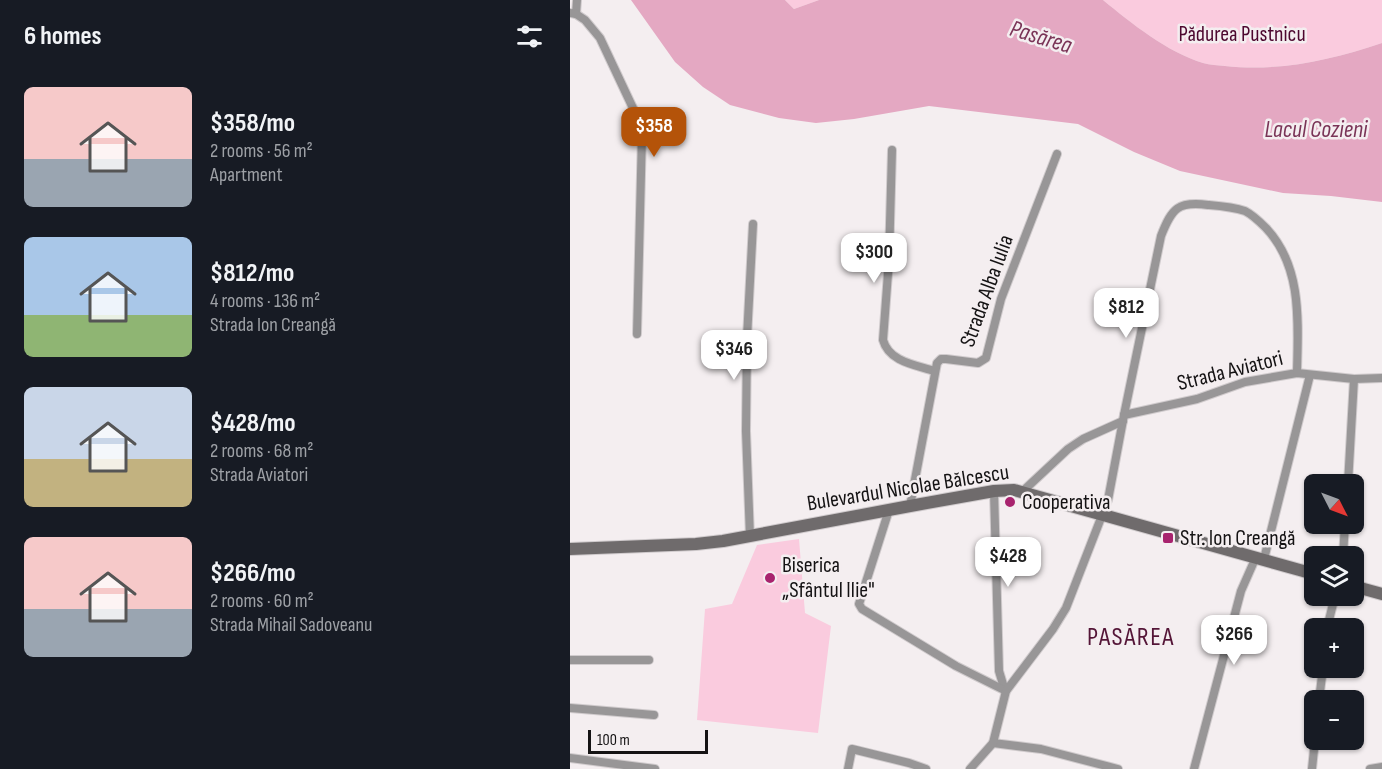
<!DOCTYPE html>
<html lang="en">
<head>
<meta charset="utf-8">
<style>
  body { margin:0; font-family:"Sofia Sans Condensed",sans-serif; background:#20242c; color:#f1f3f6; height:100vh; display:flex; flex-direction:column; font-size:22px; white-space:nowrap }
  * { box-sizing:border-box; margin:0 }
  p { font-size:20px; color:#9ea1a6 }
  .icon { flex:none; width:33px; height:33px; fill:none; stroke:currentColor; stroke-width:2; stroke-linecap:round; stroke-linejoin:round }
  .map { position:relative; flex:1; overflow:hidden }
  .sheet { display:flex; flex-direction:column; background:#171b24; width:570px }
  .sheet>* { flex:none }
  .needle { width:39px; rotate:132deg }
  .fabs { position:absolute; left:734px; top:474px; display:grid; gap:12px }
  .fabs a { display:grid; place-items:center; width:60px; height:60px; border-radius:9px; background:#171b24; box-shadow:0 2px 4px #0004; font-size:30px }
  .scale { position:absolute; left:18px; bottom:15px; width:120px; box-sizing:border-box; padding-left:6px; border:3px solid #151314; border-top:0; font-size:16px; line-height:21px; white-space:nowrap; color:#151314; -webkit-text-stroke:4px #f4eef0; paint-order:stroke }
  .price { position:absolute; translate:-50% -51px; padding:0 14px; border-radius:12px; background:#fff; color:#222; font-size:20px; line-height:39px; filter:drop-shadow(0 2px 3px #0008) }
  .price::after { content:''; position:absolute; left:50%; top:36px; width:18px; height:14px; margin-left:-9px; background:inherit; clip-path:polygon(0 0,100% 0,50% 100%) }
  .price.selected { background:#b45309; color:#fff }
  ul { padding:0; list-style:none }
  li { display:flex; align-items:center; gap:18px; height:150px; padding:0 24px }
  li span { display:grid; place-items:center; flex:none; width:168px; height:120px; border-radius:9px; color:#555 }
  li>.icon { margin-inline-start:auto }
  span .icon { width:72px; height:72px; fill:#fffc; stroke-width:1 }
  li b { font-size:26px }
  h2 { display:flex; justify-content:space-between; align-items:center; height:72px; padding:0 24px; font-size:26px }
  main { display:flex; flex:1; min-height:0 }
  .map>svg:first-child { display:block }
  .green { fill:#facbde }
  .water { fill:#e4a8c2 }
  .lines { fill:none; stroke-linecap:round; stroke-linejoin:round }
  .minor-casing { stroke:#d0cbcd; stroke-width:10 }
  .secondary-casing { stroke:#d0cbcd; stroke-width:14 }
  .minor { stroke:#989697; stroke-width:8 }
  .secondary { stroke:#6f6b6c; stroke-width:12 }
  .poi-dot { fill:#a8236e; stroke:#f4eef0; stroke-width:2 }
  .labels { text-anchor:middle; dominant-baseline:central; stroke-width:5; stroke-linejoin:round; paint-order:stroke }
  .park-label { font-size:22px; fill:#4d072f; stroke:#f4eef0 }
  .street-label { font-size:22px; fill:#151314; stroke:#f4eef0 }
  .poi-label { font-size:22px; fill:#151314; stroke:#f4eef0; text-anchor:start }
  .water-label { font-size:24px; font-style:italic; fill:#7a3457; stroke:#f4eef0 }
  .quarter-label { font-size:26px; letter-spacing:1.5px; fill:#541537; stroke:#f4eef0 }
</style>
</head>
<body>
<main>
<section class="sheet">
<h2>6 homes<svg class="icon" aria-label="filters" viewBox="0 0 24 24"><path d="M4 7h16M4 17h16"/><circle cx="9" cy="7" r="2"/><circle cx="15" cy="17" r="2"/></svg></h2>
<ul>
<li><span style="background:linear-gradient(#f6c9c9 60%,#9aa5b1 0)"><svg class="icon" aria-label="home" viewBox="0 0 24 24"><path d="M3 11l9-7 9 7M6 9v11h12V9"/></svg></span><div><b>$358/mo</b><p>2 rooms · 56 m²</p><p>Apartment</p></div></li>
<li><span style="background:linear-gradient(#a9c7e8 65%,#8fb573 0)"><svg class="icon" aria-label="home" viewBox="0 0 24 24"><path d="M3 11l9-7 9 7M6 9v11h12V9"/></svg></span><div><b>$812/mo</b><p>4 rooms · 136 m²</p><p>Strada Ion Creangă</p></div></li>
<li><span style="background:linear-gradient(#c9d6e8 60%,#c2b280 0)"><svg class="icon" aria-label="home" viewBox="0 0 24 24"><path d="M3 11l9-7 9 7M6 9v11h12V9"/></svg></span><div><b>$428/mo</b><p>2 rooms · 68 m²</p><p>Strada Aviatori</p></div></li>
<li><span style="background:linear-gradient(#f6c9c9 60%,#9aa5b1 0)"><svg class="icon" aria-label="home" viewBox="0 0 24 24"><path d="M3 11l9-7 9 7M6 9v11h12V9"/></svg></span><div><b>$266/mo</b><p>2 rooms · 60 m²</p><p>Strada Mihail Sadoveanu</p></div></li>
</ul>
</section>
<div class="map">
<svg width="812" height="769" viewBox="0 0 812 769">
  <rect width="100%" height="100%" fill="#f4eef0"/>
  <!-- green -->
  <g class="green">
    <polygon points="215,0 249,0 224,9"/>
    <path d="M533 0H812V43C761 60 710 72 655 66 648 65 640 65 633 63 597 52 561 23 533 0Z"/>
    <polygon points="229,539 235,613 261,626 248,733 127,720 135,609 162,604 187,545"/>
  </g>
  <!-- water -->
  <path class="water" d="M61 0H215L224 9 249 0H533C561 23 597 52 633 63 640 65 648 65 655 66 710 72 761 60 812 43V202L761 196 713 193 610 171 564 152 508 124 359 106 284 119 246 123 209 118 160 105 133 87 105 62Z"/>
  <g class="lines">
    <!-- minor casing -->
    <g class="minor-casing">
      <g id="minor">
        <polyline points="0,13 6,14 7,0"/>
        <polyline points="6,14 15,20 30,38 70,123 72,134 67,334"/>
        <path d="M322 150 319 260 313 340C319 362 346 365 364 371"/>
        <polyline points="554,415 627,399 675,382 727,373 784,379 812,378"/>
        <polyline points="778,484 784,379"/>
        <polyline points="424,491 429,671 435,691"/>
        <polyline points="453,491 498,449 513,439 553,421"/>
        <polyline points="340,506 367,363 371,359 376,359 408,363 416,358 431,299 487,154"/>
        <polyline points="319,510 289,604 292,609 386,666 436,691"/>
        <polyline points="180,537 176,431 177,338 183,224"/>
        <polyline points="773,556 775,524"/>
        <polyline points="694,559 740,375"/>
        <polyline points="757,628 765,596"/>
        <polyline points="0,660 79,660"/>
        <polyline points="749,700 753,668"/>
        <polyline points="0,708 84,715"/>
        <polyline points="423,743 471,749 548,769"/>
        <polyline points="0,758 85,769"/>
        <polyline points="278,769 282,749 339,763 356,769"/>
        <path d="M400 769 423 743 436 691 483 629 496 608 538 500 554 415 591 236C602 208 608 201 638 205 650 206 663 207 675 211 683 215 690 222 696 228 733 267 728 324 727 373"/>
        <polyline points="624,769 671,591 686,557"/>
        <polyline points="742,769 745,740"/>
        <polyline points="800,769 812,767"/>
      </g>
    </g>
    <!-- secondary casing -->
    <g class="secondary-casing">
      <g id="secondary">
        <polyline points="0,549 126,544 153,541 340,506 424,491 444,490 744,574"/>
        <polyline points="783,586 812,594"/>
      </g>
    </g>
    <!-- minor -->
    <use href="#minor" class="minor"/>
    <!-- secondary -->
    <use href="#secondary" class="secondary"/>
  </g>
  <!-- markers -->
  <g class="poi-dot">
    <circle cx="440" cy="502" r="6"/>
    <rect x="592" y="532" width="12" height="12" rx="3"/>
    <circle cx="200" cy="578" r="6"/>
  </g>
  <g class="labels">
    <!-- park labels -->
    <g class="park-label">
      <text x="672" y="34">Pădurea Pustnicu</text>
    </g>
    <!-- street labels -->
    <g class="street-label">
      <text transform="translate(417 291) rotate(-70)">Strada Alba Iulia</text>
      <text transform="translate(660 371) rotate(-14)">Strada Aviatori</text>
      <text transform="translate(338 488) rotate(-9)">Bulevardul Nicolae Bălcescu</text>
    </g>
    <!-- poi labels -->
    <g class="poi-label">
      <text x="452" y="502">Cooperativa</text>
      <text x="610" y="538">Str. Ion Creangă</text>
      <text x="212" y="565">Biserica<tspan x="212" dy="25">„Sfântul Ilie"</tspan></text>
    </g>
    <!-- water labels -->
    <g class="water-label">
      <text transform="translate(471 37) rotate(17)">Pasărea</text>
      <text x="746" y="129">Lacul Cozieni</text>
    </g>
    <!-- quarter labels -->
    <g class="quarter-label">
      <text x="561" y="637">PASĂREA</text>
    </g>
  </g>
</svg>
<div class="fabs">
<a><svg class="needle" viewBox="-14 -14 28 28"><path d="M0-13l5 13h-10z" fill="#e53935"/><path d="M0 13l5-13h-10z" fill="#9ea1a6"/></svg></a>
<a><svg class="icon" aria-label="layers" viewBox="0 0 24 24"><path d="M12 4l9 5-9 5-9-5zM3 14l9 5 9-5"/></svg></a>
<a>+</a>
<a>−</a>
</div>
<div class="scale">100 m</div>
<b class="price selected" style="left:84px;top:158px">$358</b>
<b class="price" style="left:304px;top:284px">$300</b>
<b class="price" style="left:556px;top:339px">$812</b>
<b class="price" style="left:164px;top:381px">$346</b>
<b class="price" style="left:438px;top:588px">$428</b>
<b class="price" style="left:664px;top:666px">$266</b>
</div>
</main>
</body>
</html>
